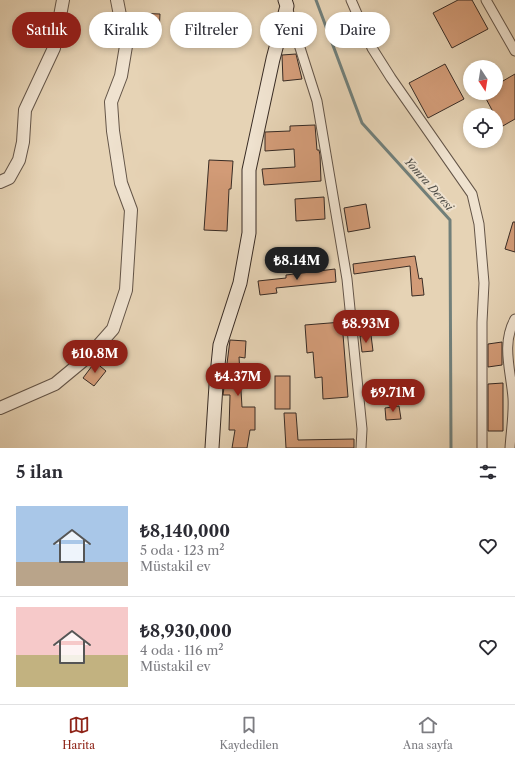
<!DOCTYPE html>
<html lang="tr">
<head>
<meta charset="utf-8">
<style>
  body { margin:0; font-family:"Libre Caslon Text",serif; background:#f2f2f3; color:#2b2b33; height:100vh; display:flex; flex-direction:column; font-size:15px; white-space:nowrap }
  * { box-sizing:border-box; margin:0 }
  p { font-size:13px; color:#7c7c81 }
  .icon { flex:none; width:22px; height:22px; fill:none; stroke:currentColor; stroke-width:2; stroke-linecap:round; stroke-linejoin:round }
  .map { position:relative; height:448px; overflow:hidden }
  .drawer { display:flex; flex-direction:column; background:#fff; flex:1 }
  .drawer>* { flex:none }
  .hud { position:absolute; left:12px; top:12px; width:491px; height:36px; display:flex; gap:8px }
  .needle { width:26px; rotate:168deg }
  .tools { position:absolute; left:463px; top:60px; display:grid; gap:8px }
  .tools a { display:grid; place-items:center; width:40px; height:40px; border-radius:50%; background:#fff; box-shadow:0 2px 6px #0003; font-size:20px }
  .price { position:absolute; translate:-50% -34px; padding:0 9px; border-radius:14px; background:#8f2418; color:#fff; font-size:13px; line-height:26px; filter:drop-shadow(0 1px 2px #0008) }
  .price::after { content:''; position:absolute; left:50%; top:24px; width:12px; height:9px; margin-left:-6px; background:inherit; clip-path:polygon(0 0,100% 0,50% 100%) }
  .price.on { background:#222; color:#fff }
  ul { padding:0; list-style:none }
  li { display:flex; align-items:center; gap:12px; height:100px; padding:0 16px }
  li+li { border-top:1px solid #e1e1e2 }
  li span { display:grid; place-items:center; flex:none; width:112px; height:80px; border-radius:0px; color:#555 }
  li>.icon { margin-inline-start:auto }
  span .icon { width:48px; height:48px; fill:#fffc; stroke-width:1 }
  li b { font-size:17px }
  h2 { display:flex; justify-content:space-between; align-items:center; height:48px; padding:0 16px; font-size:17px }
  .chip { padding:0 14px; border-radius:18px; background:#fff; box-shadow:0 2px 6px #0003; font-size:14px; line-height:36px }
  .chip.on { background:#8f2418; color:#fff }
  .menu { display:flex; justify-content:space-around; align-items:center; height:56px; border-top:1px solid #e1e1e2; background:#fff; font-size:11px; color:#7c7c81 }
  .menu a { display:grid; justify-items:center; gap:2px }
  .menu .on { color:#8f2418 }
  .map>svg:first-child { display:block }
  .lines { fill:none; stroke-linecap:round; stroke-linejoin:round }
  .stream { stroke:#717f7a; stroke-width:3 }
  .building { fill:#d29b77; stroke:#382b24 }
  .minor-casing { stroke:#645548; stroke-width:11 }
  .tertiary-casing { stroke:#645548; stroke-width:14 }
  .secondary-casing { stroke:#382b24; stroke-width:15 }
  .minor { stroke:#efe2cf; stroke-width:9 }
  .tertiary { stroke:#efe2cf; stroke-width:12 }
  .secondary { stroke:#efe2cf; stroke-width:13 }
  .labels { text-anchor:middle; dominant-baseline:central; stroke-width:4; stroke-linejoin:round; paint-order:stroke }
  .water-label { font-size:11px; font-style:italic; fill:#504e48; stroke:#efe2cf }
</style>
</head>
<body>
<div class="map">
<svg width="515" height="448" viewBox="0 0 515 448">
  <rect width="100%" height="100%" fill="#e6d3b5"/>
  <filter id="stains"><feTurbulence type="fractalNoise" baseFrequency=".005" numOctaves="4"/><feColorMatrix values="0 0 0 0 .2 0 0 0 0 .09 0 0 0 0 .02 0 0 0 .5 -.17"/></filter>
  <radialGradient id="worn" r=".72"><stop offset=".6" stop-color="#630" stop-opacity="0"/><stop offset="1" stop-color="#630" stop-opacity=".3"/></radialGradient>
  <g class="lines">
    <!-- stream -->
    <polyline class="stream" points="316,0 362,123 450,220 451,448"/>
  </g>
  <!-- building -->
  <g class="building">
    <polygon points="458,0 472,0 488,29 452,48 433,13"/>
    <polygon points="134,13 160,14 159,33 134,33"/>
    <polygon points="296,54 302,79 283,81 282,55"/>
    <polygon points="445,64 464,99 428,118 409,83"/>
    <polygon points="515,74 515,119 501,127 483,93 496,93 496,85"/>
    <polygon points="315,125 317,150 319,150 320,155 321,181 264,185 262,169 295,167 294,149 265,151 265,132 290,131 290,126"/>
    <polygon points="209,160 233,161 231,189 229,189 227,231 204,230"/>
    <polygon points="324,197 325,219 296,221 295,199"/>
    <polygon points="366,204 370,228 348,232 344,208"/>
    <polygon points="513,222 515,222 515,252 505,249"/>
    <polygon points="415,256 419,279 422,278 424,295 412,296 410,266 354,274 353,264"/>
    <polygon points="335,269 336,282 276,288 277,293 260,295 258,281 286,278 286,275"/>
    <polygon points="342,322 348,397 323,399 322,377 315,378 313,352 307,353 305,325"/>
    <polygon points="371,335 373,351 362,352 360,336"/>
    <polygon points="230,340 246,341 245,358 239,357 242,407 255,407 255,430 250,430 247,448 232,448 235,430 229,430 230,395 223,395"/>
    <polygon points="502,342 502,365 488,367 488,344"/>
    <polygon points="95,362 106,371 94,386 83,378"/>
    <rect x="275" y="376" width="15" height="33"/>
    <polygon points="503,383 503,431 488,431 488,384"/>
    <polygon points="399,406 401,419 386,420 385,408"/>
    <polygon points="284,413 296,413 298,440 354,439 354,448 286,448"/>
  </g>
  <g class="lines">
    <!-- minor casing -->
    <g class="minor-casing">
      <g id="minor">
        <polyline points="351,0 372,48 391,78 472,194 479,224 484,283 482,322 482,448"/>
        <polyline points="486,0 515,51"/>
        <polyline points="287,7 317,101 347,279 362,429 361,448"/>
        <path d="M510 448C511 432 514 414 513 398 511 371 501 344 515 319"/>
      </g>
    </g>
    <!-- tertiary casing -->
    <g class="tertiary-casing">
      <g id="tertiary">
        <polyline points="0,182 9,178 19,160 23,142 25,110 54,48 63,0"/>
        <polyline points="0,408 55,384 90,355 113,329 126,290 131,210 121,183 113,131 111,102 121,76 126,46 117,0"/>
      </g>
    </g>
    <!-- secondary casing -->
    <g class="secondary-casing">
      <polyline id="secondary" points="212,448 216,385 220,345 240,283 249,233 249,170 273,59 287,6 285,0"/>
    </g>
    <!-- minor -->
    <use href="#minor" class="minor"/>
    <!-- tertiary -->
    <use href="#tertiary" class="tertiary"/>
    <!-- secondary -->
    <use href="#secondary" class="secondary"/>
  </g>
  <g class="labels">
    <!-- water labels -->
    <g class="water-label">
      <text transform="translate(429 184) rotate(48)">Yomra Deresi</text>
    </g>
  </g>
  <rect width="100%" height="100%" filter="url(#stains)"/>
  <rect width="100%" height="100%" fill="url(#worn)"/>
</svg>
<div class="tools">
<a><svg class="needle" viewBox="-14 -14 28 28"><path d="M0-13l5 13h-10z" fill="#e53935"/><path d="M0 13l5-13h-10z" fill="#7c7c81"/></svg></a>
<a><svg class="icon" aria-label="locate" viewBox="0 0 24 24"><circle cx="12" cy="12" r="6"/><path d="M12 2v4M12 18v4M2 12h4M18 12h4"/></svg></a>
</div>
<b class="price on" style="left:297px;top:281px">₺8.14M</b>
<b class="price" style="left:366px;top:344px">₺8.93M</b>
<b class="price" style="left:95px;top:374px">₺10.8M</b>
<b class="price" style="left:238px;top:397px">₺4.37M</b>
<b class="price" style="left:393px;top:413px">₺9.71M</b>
<div class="hud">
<a class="chip on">Satılık</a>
<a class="chip">Kiralık</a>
<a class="chip">Filtreler</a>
<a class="chip">Yeni</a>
<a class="chip">Daire</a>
</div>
</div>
<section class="drawer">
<h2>5 ilan<svg class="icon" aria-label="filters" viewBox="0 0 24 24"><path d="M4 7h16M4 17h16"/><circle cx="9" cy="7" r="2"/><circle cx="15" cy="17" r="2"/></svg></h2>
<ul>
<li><span style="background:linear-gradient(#a9c7e8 70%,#b9a48a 0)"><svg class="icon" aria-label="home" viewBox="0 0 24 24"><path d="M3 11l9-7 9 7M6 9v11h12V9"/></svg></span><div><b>₺8,140,000</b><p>5 oda · 123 m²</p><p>Müstakil ev</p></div><svg class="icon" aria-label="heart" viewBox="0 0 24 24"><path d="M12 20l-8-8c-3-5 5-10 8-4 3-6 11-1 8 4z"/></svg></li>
<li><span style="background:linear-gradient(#f6c9c9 60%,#c2b280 0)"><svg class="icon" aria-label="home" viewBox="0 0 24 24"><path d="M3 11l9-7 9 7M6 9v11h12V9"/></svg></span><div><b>₺8,930,000</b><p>4 oda · 116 m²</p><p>Müstakil ev</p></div><svg class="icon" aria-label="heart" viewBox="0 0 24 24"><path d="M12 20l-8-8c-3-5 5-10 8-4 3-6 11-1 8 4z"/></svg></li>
</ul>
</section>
<nav class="menu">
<a class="on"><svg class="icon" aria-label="map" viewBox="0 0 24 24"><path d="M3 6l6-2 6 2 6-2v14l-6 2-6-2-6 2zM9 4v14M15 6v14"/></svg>Harita</a>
<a><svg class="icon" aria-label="saved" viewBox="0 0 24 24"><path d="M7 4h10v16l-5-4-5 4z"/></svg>Kaydedilen</a>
<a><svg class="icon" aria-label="home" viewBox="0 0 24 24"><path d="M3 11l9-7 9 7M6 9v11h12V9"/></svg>Ana sayfa</a>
</nav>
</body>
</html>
